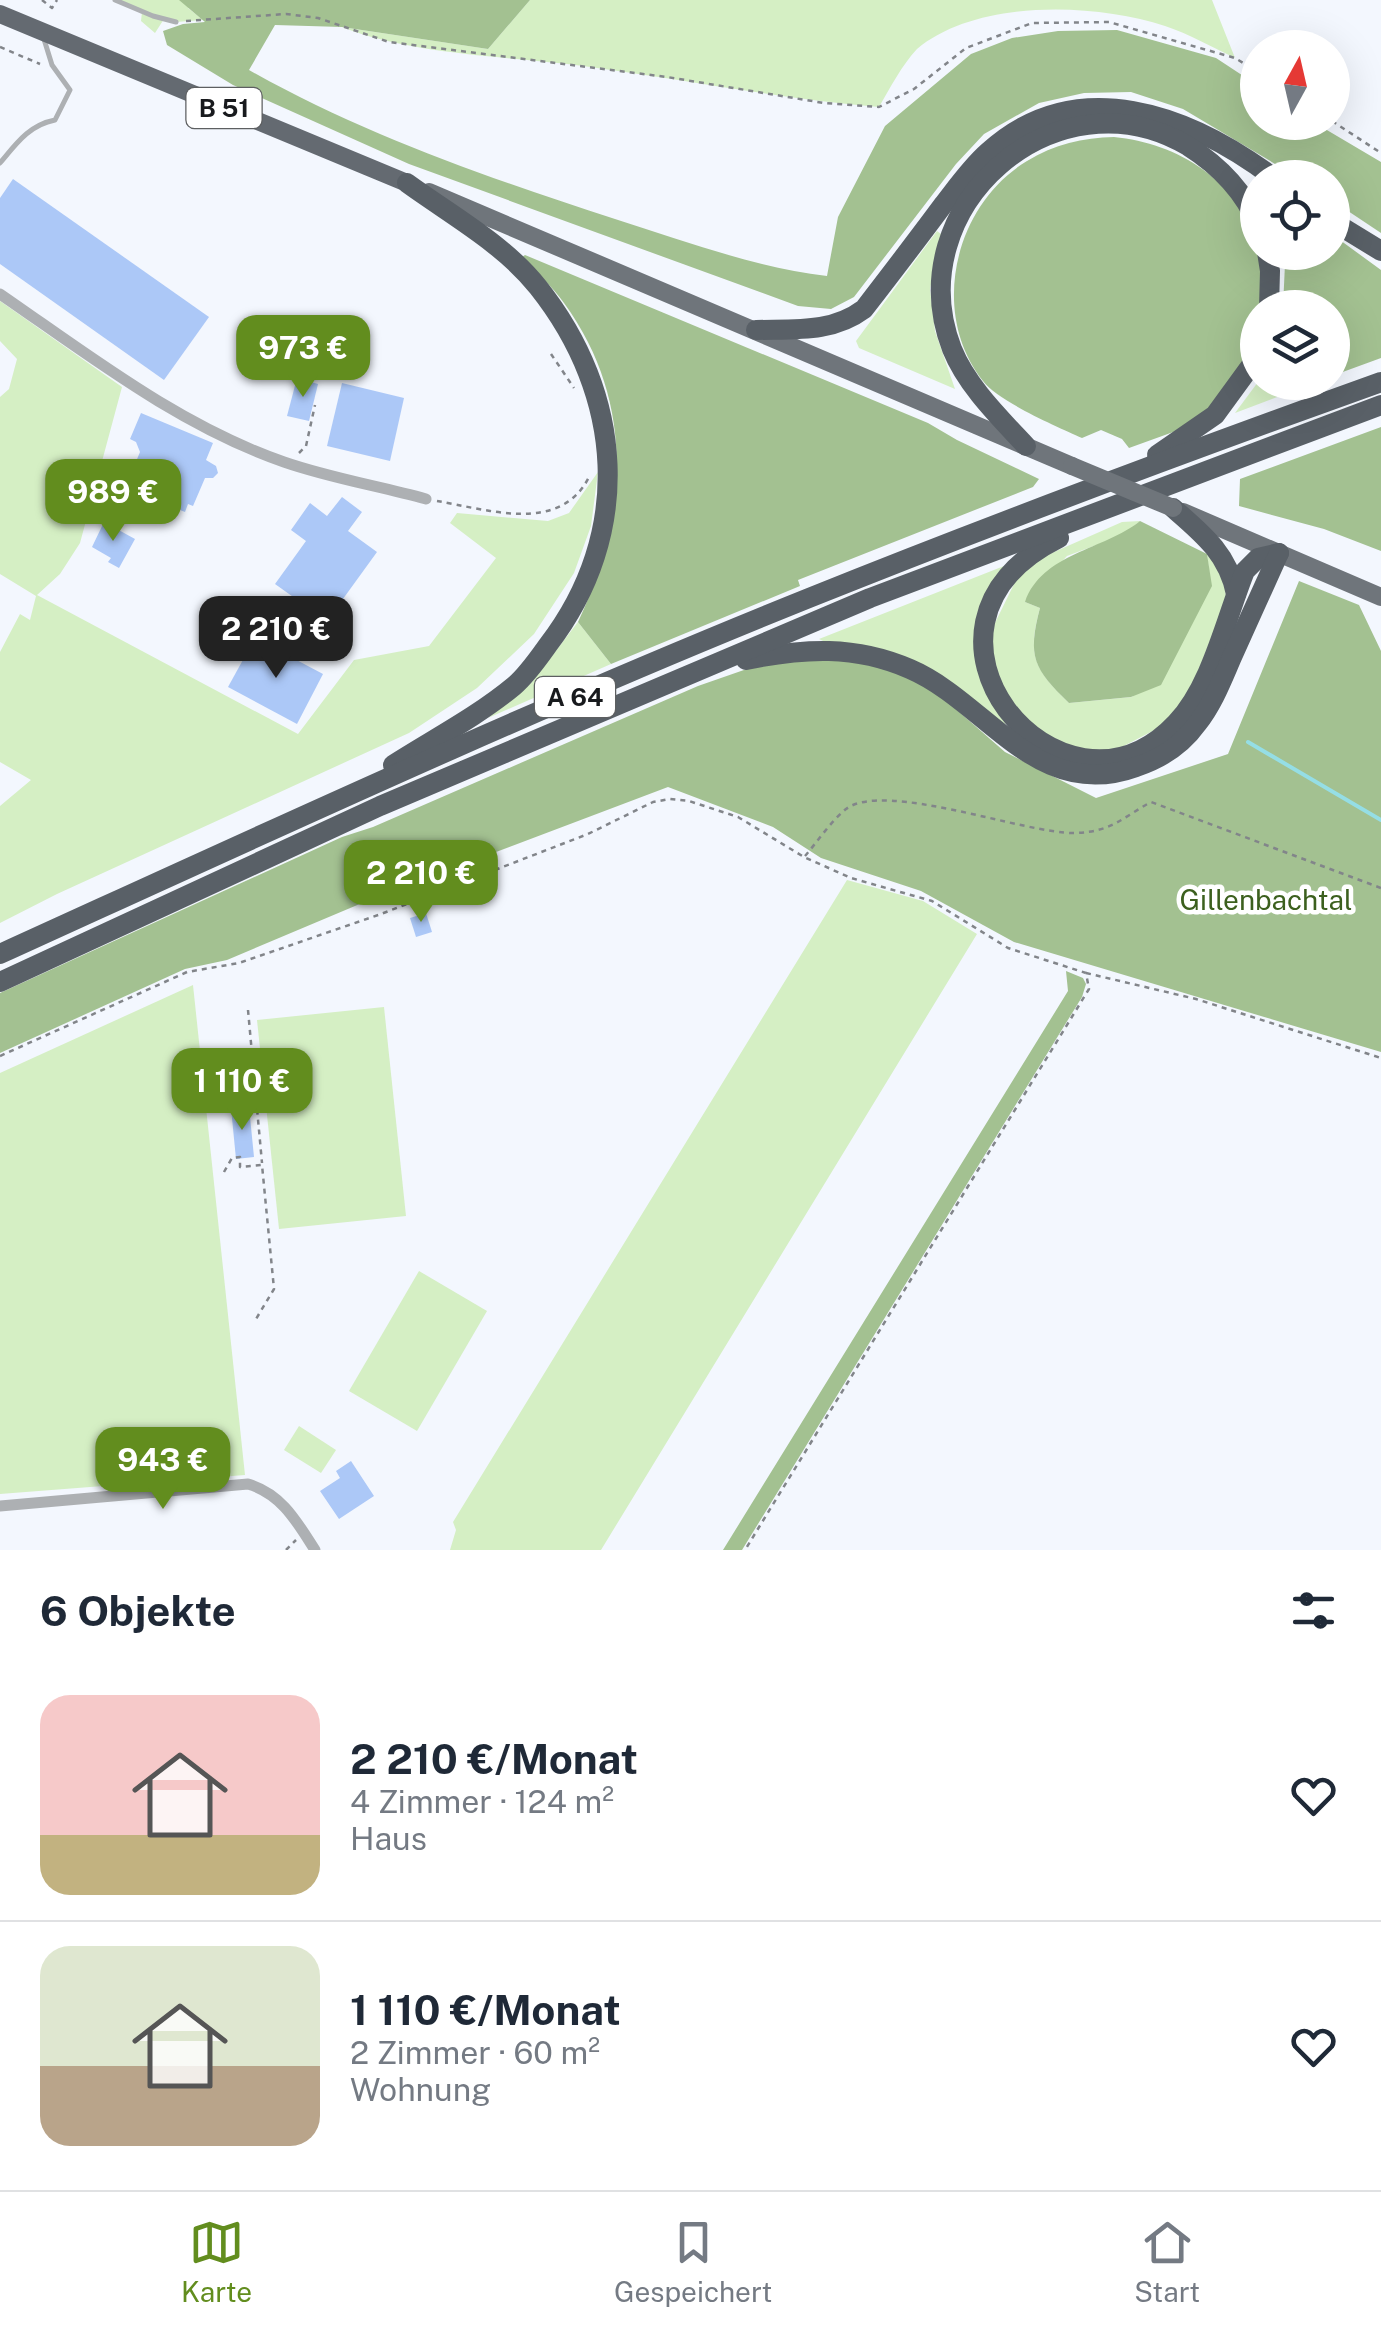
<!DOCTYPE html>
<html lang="de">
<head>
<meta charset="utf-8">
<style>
  body { margin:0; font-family:"Public Sans",sans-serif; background:#f6f6f7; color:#1f2937; height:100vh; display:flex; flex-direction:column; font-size:38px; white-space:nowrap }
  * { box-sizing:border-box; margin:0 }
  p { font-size:32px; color:#747a83 }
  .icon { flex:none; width:55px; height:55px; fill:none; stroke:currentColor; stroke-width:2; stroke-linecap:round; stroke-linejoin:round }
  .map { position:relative; height:1550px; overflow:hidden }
  .details { display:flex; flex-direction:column; background:#fff; flex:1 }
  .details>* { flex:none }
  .needle { width:65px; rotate:8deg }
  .tools { position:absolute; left:1240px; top:30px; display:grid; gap:20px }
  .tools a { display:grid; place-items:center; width:110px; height:110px; border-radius:50%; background:#fff; box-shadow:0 10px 40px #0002; font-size:50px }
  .price { position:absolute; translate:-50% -85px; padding:0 22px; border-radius:20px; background:#628d1e; color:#fff; font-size:32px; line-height:65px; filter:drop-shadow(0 2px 5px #0008) }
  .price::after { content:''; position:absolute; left:50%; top:60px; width:30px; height:22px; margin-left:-15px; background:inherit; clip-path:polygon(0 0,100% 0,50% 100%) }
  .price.active { background:#222; color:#fff }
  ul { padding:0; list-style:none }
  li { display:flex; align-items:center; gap:30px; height:250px; padding:0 40px }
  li+li { border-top:2px solid #e0e1e3 }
  li span { display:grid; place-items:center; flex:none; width:280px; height:200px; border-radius:30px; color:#555 }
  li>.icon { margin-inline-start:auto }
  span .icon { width:120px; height:120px; fill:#fffc; stroke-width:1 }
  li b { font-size:42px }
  h2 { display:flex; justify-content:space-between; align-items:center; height:120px; padding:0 40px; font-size:42px }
  .dock { display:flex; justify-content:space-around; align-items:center; height:140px; border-top:2px solid #e0e1e3; background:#fff; font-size:28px; color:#747a83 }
  .dock a { display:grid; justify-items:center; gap:5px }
  .dock .active { color:#628d1e }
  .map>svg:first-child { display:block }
  .green { fill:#d5efc4 }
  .forest { fill:#a3c191 }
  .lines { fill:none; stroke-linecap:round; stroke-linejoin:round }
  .stream { stroke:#95dee5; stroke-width:4 }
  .building { fill:#acc8f7 }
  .path { stroke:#82858a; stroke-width:2.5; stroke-dasharray:5 5; stroke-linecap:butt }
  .service { stroke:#adb0b3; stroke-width:5 }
  .minor { stroke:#adb0b3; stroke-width:11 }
  .primary { stroke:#6f757b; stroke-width:18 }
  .trunk { stroke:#646a71; stroke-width:18 }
  .motorway { stroke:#596067; stroke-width:20 }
  .primary-bridge { stroke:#6f757b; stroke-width:18 }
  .labels { text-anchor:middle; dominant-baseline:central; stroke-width:9; stroke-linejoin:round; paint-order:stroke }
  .shield { fill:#fff; stroke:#5d5f61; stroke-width:2.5 }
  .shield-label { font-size:25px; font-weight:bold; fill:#181a1d }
  .park-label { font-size:28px; fill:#3c601e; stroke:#fff }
</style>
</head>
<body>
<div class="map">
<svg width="1381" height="1550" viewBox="0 0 1381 1550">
  <rect width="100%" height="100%" fill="#f3f7fe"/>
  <!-- green -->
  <g class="green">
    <polygon points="115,0 298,0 188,8 203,20 176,22 164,19 155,33 141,21 142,12"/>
    <path d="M530 0H1212L1235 58C1212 47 1189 34 1165 26 1091 2 976 0 917 49 902 65 890 88 879 107 780 99 682 79 583 66 507 56 412 55 342 27L488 49Z"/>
    <polygon points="937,231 941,234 930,289 935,331 955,389 859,348 856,341"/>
    <polygon points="0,301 122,387 80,543 60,574 37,595 298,734 354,660 429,646 496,558 450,523 457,513 548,521 569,513 598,472 591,526 574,573 534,634 477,688 409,733 57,894 0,923 0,806 31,780 0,762 0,652 20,614 30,620 36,596 0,574 0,397 9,389 17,359 0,341"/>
    <polygon points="1258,382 1314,382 1314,383 1235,413"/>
    <path d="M1140 521 1123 535 1067 556 1025 602 1040 608C1027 656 1034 669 1069 703L1132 697 1211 586 1207 554 1225 574 1226 600 1188 697 1168 723 1120 748 1091 752 1063 745 1015 714 991 657 992 629 1017 578 1045 556 1122 522Z"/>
    <polygon points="1004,566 1006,568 995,581 993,704 1006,723 1000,727 819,639"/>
    <polygon points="578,622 611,664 488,718 531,683"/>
    <polygon points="847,880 923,901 977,934 601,1550 450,1550 456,1530 453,1522"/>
    <polygon points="193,985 245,1475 0,1494 0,1073"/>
    <polygon points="384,1007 406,1216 279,1229 257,1020"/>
    <polygon points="419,1271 487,1311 417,1431 349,1391"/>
    <polygon points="299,1426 336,1450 321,1473 284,1450"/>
  </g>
  <!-- forest -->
  <g class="forest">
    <path d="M179 0H530L488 49 342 27 275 25 249 70C364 135 489 178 615 219 685 241 753 267 827 276L838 217 885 126 971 54 1012 38 1058 31 1117 30 1216 58 1257 85 1258 122 1315 123 1381 162V233L1333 201 1332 178 1297 177 1183 109 1131 92 1084 93 1039 103 984 134 956 164 854 297 831 309 798 306 409 164 233 85 167 45 163 31 183 24 205 22Z"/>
    <path d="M1114 137C1178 143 1239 181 1256 245 1262 264 1261 287 1263 307L1258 308 1257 335 1253 348 1209 410 1176 431 1129 448 1122 439 1101 430 1082 438C1058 427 999 402 983 381 929 313 954 205 1027 161 1054 144 1083 138 1114 137Z"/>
    <polygon points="1333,235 1381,270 1381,358 1340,373 1333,369 1332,308 1283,307 1285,264 1281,253 1332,252"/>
    <path d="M525 255 928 423 957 440 1039 479 1033 487 798 580 800 586 611 664 578 622C628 516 636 402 564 303 552 286 536 272 522 257Z"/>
    <polygon points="1381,427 1381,551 1324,529 1239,506 1240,479"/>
    <path d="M1140 521 1207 554 1212 586 1161 685 1131 697 1069 703C1034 669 1027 657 1040 608L1025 602C1042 553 1104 550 1140 521Z"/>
    <polygon points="1299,581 1359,605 1381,651 1381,1052 1014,942 921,891 821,858 773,827 668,787 374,898 227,960 185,969 0,1053 0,993 342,837 373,827 698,686 764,663 810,655 894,669 942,697 1005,752 1096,798 1228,754"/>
    <polygon points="1066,971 1083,978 1086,984 1082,997 742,1550 723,1550 1068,991"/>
  </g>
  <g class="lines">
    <!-- stream -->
    <polyline class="stream" points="1248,742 1381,820"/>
  </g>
  <!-- building -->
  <g class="building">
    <polygon points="13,179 209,317 164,380 0,264 0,198"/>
    <polygon points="297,378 318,384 309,421 287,416"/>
    <polygon points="342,383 404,398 390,461 327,446"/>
    <polygon points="141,413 213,443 206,460 216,466 218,473 213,478 205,478 193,506 188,504 185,512 125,488 140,452 136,442 130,439"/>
    <polygon points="342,497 362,512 348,531 377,552 327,621 275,584 306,541 291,530 310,503 327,516"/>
    <polygon points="104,522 135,539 119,568 108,562 111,558 92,547"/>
    <polygon points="255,638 323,674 297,724 228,687"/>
    <polygon points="426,913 432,932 416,937 410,918"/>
    <polygon points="249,1107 254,1157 236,1159 231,1108"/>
    <polygon points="351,1461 374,1496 339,1519 320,1491 340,1478 336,1471"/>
  </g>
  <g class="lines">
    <!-- path -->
    <g class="path">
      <polyline points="42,0 52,8 57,0"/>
      <polyline points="186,21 286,14 318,18 389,42 667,77 824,103 879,107 914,89 966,48 1032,23 1109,22 1235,58 1258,72"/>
      <polyline points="0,47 40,64"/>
      <polyline points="1332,121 1381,153"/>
      <polyline points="551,354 574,388"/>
      <polyline points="299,453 306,446 315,405"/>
      <path d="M437 501C486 509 560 535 589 477"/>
      <path d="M805 856C818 841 831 821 846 809 884 780 1025 834 1075 833 1111 832 1122 818 1151 802L1381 888"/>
      <polyline points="1086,973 1196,999 1381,1058"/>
      <polyline points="248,1010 262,1163"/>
      <polyline points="0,1056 187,972 239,963 381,914 588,834 653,802 670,799 689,801 738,817 804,857 851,878 932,901 1008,948 1086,973 1089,989 745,1550"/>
      <polyline points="224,1172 232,1158 240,1157 240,1167 262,1165 274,1289 256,1319"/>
      <polyline points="286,1550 296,1540"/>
    </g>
    <!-- service -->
    <g class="service">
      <polyline points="115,0 153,16 176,22"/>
      <path d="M0 163C16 144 29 125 55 120L70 90 52 65 43 36"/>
    </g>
    <!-- minor -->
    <g class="minor">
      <path d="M0 294C90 356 180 426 284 462 330 478 379 486 426 499"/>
      <path d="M0 1506 248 1484C282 1494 297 1522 315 1550"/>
    </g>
    <!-- primary -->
    <g class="primary">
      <polyline points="429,192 1072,466"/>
      <polyline points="1183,512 1381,597"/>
    </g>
    <!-- trunk -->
    <polyline class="trunk" points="0,14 407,183"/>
    <!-- motorway -->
    <g class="motorway">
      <polyline points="1332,221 1381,251"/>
      <polyline points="1267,252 1270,271 1269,308"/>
      <path d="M756 330C795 329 832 333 864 309 891 274 917 240 943 205 957 187 971 167 988 152 1077 71 1190 115 1274 178"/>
      <path d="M1026 446C999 417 967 386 952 349 897 207 1056 68 1188 146 1218 165 1244 191 1258 225"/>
      <polyline points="1157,455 1215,415 1258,356"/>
      <path d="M1173 508C1203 534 1228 554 1236 594"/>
      <path d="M1059 538C879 627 1061 845 1176 723 1211 687 1226 618 1245 571L1258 558 1279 553"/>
      <path d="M746 660C804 648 855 645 910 669 987 702 1037 803 1136 767 1160 759 1182 745 1197 724 1213 704 1222 680 1232 657 1248 622 1263 588 1279 553"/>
      <path d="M393 765C432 740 478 716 514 686 527 675 538 659 548 645 634 533 624 395 538 287 504 244 451 215 407 183"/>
      <path d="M0 954C268 832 535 708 809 598 998 522 1189 451 1381 382"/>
      <polyline points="0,982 380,806 870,598 1381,405"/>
    </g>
    <!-- primary-bridge -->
    <polyline class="primary-bridge" points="1072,466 1173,508"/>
  </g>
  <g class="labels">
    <!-- shield labels -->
    <g class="shield">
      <rect x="186.5" y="88" width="75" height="40" rx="8"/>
      <rect x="535" y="677" width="80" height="40" rx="8"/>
    </g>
    <g class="shield-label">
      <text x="224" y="108">B 51</text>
      <text x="575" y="697">A 64</text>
    </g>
    <!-- park labels -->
    <g class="park-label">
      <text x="1266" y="899">Gillenbachtal</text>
    </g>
  </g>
</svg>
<div class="tools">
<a><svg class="needle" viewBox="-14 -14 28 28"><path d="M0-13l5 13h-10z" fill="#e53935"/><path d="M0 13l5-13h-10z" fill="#747a83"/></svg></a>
<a><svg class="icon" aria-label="locate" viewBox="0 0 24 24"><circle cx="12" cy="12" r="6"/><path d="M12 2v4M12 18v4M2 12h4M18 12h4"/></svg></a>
<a><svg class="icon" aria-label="layers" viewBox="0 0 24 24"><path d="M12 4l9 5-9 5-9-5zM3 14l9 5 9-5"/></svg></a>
</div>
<b class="price" style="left:303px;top:400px">973 €</b>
<b class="price" style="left:113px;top:544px">989 €</b>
<b class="price active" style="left:276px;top:681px">2 210 €</b>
<b class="price" style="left:421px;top:925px">2 210 €</b>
<b class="price" style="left:242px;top:1133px">1 110 €</b>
<b class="price" style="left:163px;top:1512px">943 €</b>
</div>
<section class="details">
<h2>6 Objekte<svg class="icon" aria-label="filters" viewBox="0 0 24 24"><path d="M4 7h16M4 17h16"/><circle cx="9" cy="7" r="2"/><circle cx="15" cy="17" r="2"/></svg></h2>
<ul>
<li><span style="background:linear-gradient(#f6c9c9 70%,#c2b280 0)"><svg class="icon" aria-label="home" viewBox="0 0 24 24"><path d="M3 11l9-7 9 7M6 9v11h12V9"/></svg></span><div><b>2 210 €/Monat</b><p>4 Zimmer · 124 m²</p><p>Haus</p></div><svg class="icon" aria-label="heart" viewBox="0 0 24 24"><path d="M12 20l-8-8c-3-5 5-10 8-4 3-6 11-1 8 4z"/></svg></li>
<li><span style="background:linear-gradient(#dfe7d0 60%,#b9a48a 0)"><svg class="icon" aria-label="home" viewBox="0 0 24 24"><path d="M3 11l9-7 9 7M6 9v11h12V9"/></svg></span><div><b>1 110 €/Monat</b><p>2 Zimmer · 60 m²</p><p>Wohnung</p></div><svg class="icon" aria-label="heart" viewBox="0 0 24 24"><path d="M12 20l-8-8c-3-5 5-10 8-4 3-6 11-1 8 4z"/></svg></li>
</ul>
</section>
<nav class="dock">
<a class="active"><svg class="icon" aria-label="map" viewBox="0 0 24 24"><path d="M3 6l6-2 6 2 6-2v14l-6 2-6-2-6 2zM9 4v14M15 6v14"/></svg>Karte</a>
<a><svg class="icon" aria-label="saved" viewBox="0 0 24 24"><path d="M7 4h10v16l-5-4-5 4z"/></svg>Gespeichert</a>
<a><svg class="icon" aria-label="home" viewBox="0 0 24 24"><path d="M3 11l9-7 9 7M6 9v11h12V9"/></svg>Start</a>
</nav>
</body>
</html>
